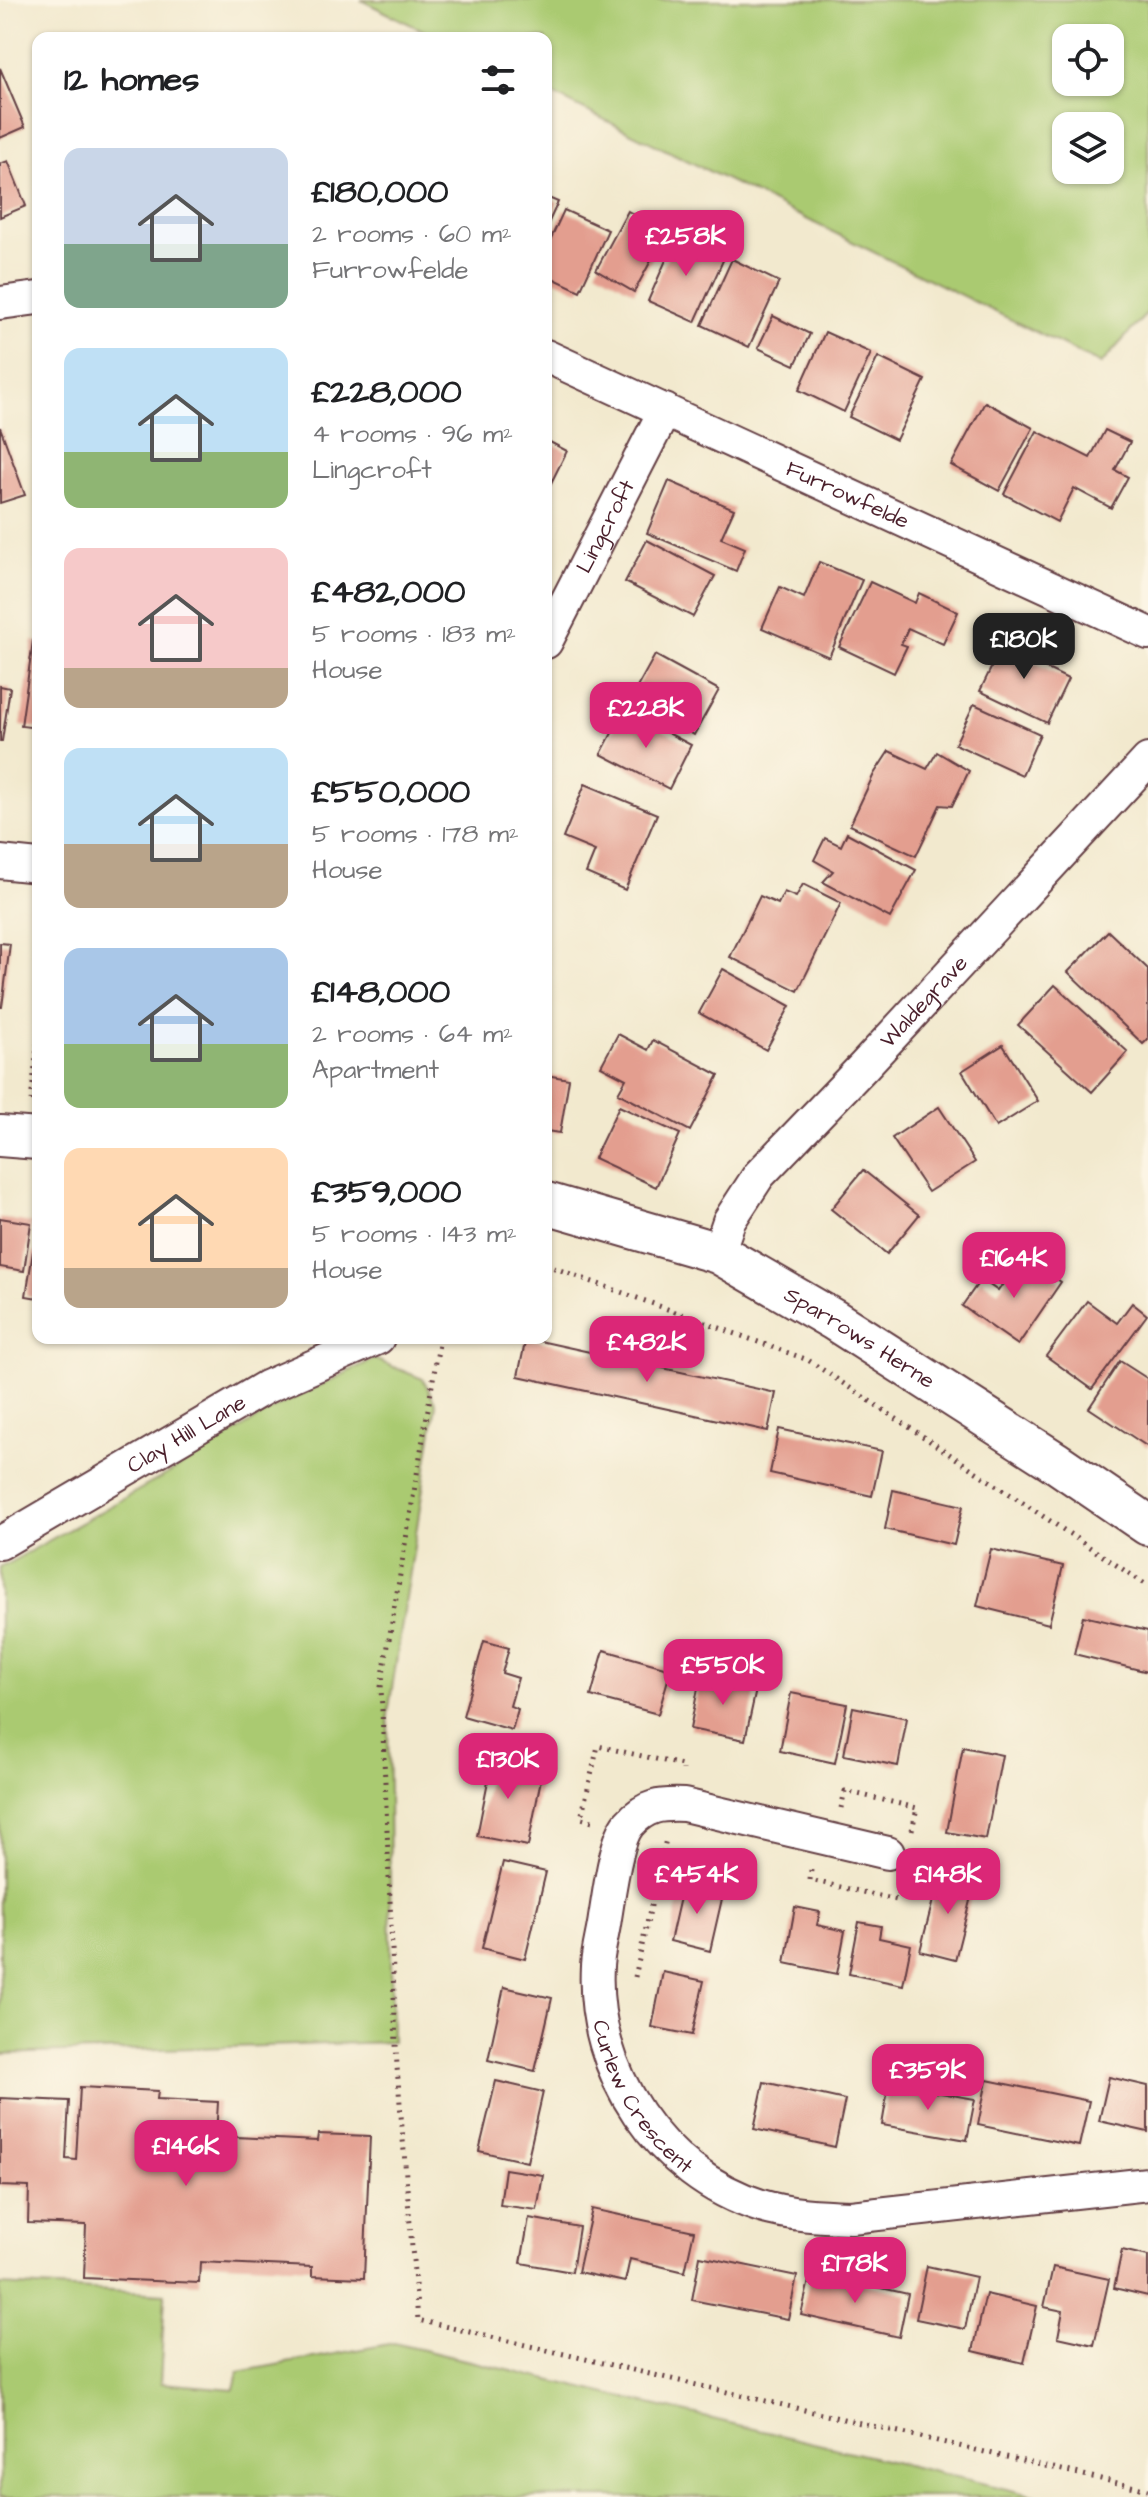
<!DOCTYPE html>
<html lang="en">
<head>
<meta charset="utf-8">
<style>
  body { margin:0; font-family:"Architects Daughter",sans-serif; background:#f2f2f2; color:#202124; height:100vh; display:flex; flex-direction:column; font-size:30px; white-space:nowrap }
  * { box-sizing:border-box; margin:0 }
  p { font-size:26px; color:#757577 }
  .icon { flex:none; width:44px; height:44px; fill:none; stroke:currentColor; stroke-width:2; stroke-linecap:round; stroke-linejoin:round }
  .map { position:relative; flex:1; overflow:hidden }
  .details { position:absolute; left:32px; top:32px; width:520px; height:1312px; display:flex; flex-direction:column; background:#fff; border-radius:16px; box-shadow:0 2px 6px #0004 }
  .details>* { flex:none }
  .controls { position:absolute; left:1052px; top:24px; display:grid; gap:16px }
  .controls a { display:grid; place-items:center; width:72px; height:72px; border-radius:16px; background:#fff; box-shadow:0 2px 6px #0004; font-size:40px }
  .price { position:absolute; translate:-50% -68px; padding:0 18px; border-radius:16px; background:#db2777; color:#fff; font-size:26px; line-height:52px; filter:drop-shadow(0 2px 4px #0008) }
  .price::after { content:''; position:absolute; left:50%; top:48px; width:24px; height:18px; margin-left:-12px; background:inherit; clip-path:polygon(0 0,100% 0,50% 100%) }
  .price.selected { background:#222; color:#fff }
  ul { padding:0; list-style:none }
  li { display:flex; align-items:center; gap:24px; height:200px; padding:0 32px }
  li span { display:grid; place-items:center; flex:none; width:224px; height:160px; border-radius:16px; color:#555 }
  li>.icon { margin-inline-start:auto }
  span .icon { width:96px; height:96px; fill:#fffc; stroke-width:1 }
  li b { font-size:34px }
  h2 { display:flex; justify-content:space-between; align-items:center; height:96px; padding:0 32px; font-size:34px }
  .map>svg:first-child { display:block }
  .green { fill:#aaca71; stroke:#7a744e; stroke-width:2; fill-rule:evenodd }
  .building { fill:#e39e8f }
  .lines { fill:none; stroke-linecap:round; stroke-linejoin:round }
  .minor-casing { stroke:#633d43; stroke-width:36 }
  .tertiary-casing { stroke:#633d43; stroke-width:44 }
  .path { stroke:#633d43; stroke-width:5; stroke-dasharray:2 6; stroke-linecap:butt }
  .minor { stroke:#fff; stroke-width:32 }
  .tertiary { stroke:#fff; stroke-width:40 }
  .labels { text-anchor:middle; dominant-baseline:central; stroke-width:6; stroke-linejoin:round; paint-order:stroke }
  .street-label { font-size:22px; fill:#4a1f2b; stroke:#fcf5e5 }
</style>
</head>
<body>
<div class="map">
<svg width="1148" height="2497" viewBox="0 0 1148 2497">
  <rect width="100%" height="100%" fill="#fcf5e5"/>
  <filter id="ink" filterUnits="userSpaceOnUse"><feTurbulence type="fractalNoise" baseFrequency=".0125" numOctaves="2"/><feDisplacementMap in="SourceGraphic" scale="16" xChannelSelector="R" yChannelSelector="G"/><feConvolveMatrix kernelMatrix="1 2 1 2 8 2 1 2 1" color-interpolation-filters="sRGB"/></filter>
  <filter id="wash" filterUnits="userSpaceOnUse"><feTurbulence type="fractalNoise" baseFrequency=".006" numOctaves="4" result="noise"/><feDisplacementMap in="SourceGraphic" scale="32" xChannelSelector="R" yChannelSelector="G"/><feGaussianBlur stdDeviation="1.8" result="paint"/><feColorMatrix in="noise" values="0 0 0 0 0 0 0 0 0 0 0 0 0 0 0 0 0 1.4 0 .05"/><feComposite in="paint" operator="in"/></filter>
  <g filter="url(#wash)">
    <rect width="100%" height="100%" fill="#f2e9ce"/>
    <!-- green -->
    <g class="green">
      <path d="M361 0H1148V312L1101 364 546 91V38H438ZM1110 38V82H1066V38ZM1110 126V170H1066V126Z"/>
      <polygon points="374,1359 423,1379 436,1404 388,1714 392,2042 0,2054 0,1568 187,1463 276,1407"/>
      <polygon points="0,2285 165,2294 160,2383 234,2389 238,2372 394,2343 1040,2497 0,2497"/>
    </g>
    <g id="blocks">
      <!-- building -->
      <g class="building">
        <polygon points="0,68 25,127 0,138"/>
        <polygon points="8,161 26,206 0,217 0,164"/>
        <polygon points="546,197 558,202 546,228"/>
        <polygon points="564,210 608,230 580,291 546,275 546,249"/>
        <polygon points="628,211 666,233 634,292 596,270"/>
        <polygon points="677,235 725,256 695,322 648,301"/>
        <polygon points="732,259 779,282 749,347 702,325"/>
        <polygon points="773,316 810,334 795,365 758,348"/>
        <polygon points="825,332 871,353 844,412 799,390"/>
        <polygon points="878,357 925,380 896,440 849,417"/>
        <polygon points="985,402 1033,428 999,491 951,465"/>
        <polygon points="0,427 25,495 0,503"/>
        <polygon points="1105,430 1130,442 1115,470 1128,477 1111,508 1074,488 1057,522 1004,494 1037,431 1090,458"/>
        <polygon points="546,440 567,451 546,493"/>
        <polygon points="669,481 734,509 721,538 745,548 736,571 647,533"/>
        <polygon points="647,540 715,576 693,617 625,582"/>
        <polygon points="819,562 862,580 829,657 762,628 780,587 804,598"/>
        <polygon points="870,582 915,603 919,593 958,612 943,644 908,628 901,644 907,646 894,673 839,647"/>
        <polygon points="1007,635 1037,649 1031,661 1068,679 1047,723 980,691"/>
        <polygon points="33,641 38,642 38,728 21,726"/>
        <polygon points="655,655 719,690 694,735 630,700"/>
        <polygon points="0,686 10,688 2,741 0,741"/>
        <polygon points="974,704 1040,734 1022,775 955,744"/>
        <polygon points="624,710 691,745 669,789 601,754"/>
        <polygon points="889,751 927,769 937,752 969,771 952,806 940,805 916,856 850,825 874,774"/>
        <polygon points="585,784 657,814 625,890 586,873 595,851 563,838"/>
        <polygon points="847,833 916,870 890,918 823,882 833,871 814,860 825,838 841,846"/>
        <polygon points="803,884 841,903 798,991 730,957 760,896 778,904 784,892 796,897"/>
        <polygon points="1108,931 1148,969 1148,1039 1143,1044 1068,972"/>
        <polygon points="0,943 10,944 2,1007 0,1007"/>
        <polygon points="723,969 790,1006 766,1050 699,1013"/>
        <polygon points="1055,985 1128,1052 1092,1092 1018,1025"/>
        <polygon points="618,1034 648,1050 653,1040 719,1075 690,1131 618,1093 626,1079 601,1066"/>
        <polygon points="1003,1045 1038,1101 996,1127 962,1071"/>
        <polygon points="546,1075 569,1079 560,1133 546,1131"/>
        <polygon points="619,1106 680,1134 656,1187 594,1158"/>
        <polygon points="939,1107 975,1162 928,1192 892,1138"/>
        <polygon points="863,1170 919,1215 887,1254 831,1209"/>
        <polygon points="0,1218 31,1223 24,1271 0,1267"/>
        <polygon points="33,1252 38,1253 38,1298 26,1296"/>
        <polygon points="1023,1255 1061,1282 1018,1345 962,1306 981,1279 998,1291"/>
        <polygon points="1087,1301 1117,1323 1132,1303 1147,1315 1092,1389 1046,1356"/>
        <polygon points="526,1338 776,1393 768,1431 518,1376"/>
        <polygon points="1120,1361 1148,1379 1148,1447 1089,1408"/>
        <polygon points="779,1429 882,1451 872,1496 770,1473"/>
        <polygon points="893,1490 963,1506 954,1545 885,1529"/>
        <polygon points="991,1549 1063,1566 1049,1624 977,1606"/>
        <polygon points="1083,1616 1148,1631 1148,1672 1074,1654"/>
        <polygon points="484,1641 509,1648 502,1673 518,1678 510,1706 518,1709 512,1730 463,1716"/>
        <polygon points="604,1650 671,1669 658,1714 591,1696"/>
        <polygon points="701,1673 757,1685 745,1740 690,1729"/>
        <polygon points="791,1693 847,1704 835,1763 780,1751"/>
        <polygon points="853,1707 907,1718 898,1766 844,1755"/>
        <polygon points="495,1746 518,1751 513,1774 541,1779 528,1846 477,1836"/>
        <polygon points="963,1747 1002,1755 986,1839 947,1832"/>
        <polygon points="503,1862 546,1872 525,1959 482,1948"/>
        <polygon points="940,1873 975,1881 955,1960 920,1951"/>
        <polygon points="684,1880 724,1890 710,1951 670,1941"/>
        <polygon points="795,1907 820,1912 817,1925 845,1931 837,1974 785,1963"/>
        <polygon points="859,1922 881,1926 879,1938 911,1945 903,1985 849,1974"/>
        <polygon points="663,1972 704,1981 692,2035 652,2027"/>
        <polygon points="504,1987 552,1998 535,2071 488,2060"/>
        <polygon points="1109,2077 1148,2086 1148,2132 1099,2121"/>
        <polygon points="987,2080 1089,2101 1079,2146 978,2125"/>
        <polygon points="496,2081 543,2092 527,2162 479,2151"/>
        <polygon points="764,2082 845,2100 835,2147 754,2129"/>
        <polygon points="889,2084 975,2099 967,2140 882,2125"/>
        <polygon points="80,2087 158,2091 157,2099 218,2102 216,2136 317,2141 318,2134 370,2136 364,2278 312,2276 312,2267 200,2262 199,2283 84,2278 86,2225 28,2223 29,2187 0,2186 0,2098 69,2101 66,2159 76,2160"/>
        <polygon points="505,2169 543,2175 537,2210 500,2205"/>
        <polygon points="592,2209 694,2231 685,2272 630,2259 625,2282 578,2272"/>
        <polygon points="529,2218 579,2227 572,2272 521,2263"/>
        <polygon points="1122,2250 1148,2256 1148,2296 1114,2288"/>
        <polygon points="700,2256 797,2276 788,2319 692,2300"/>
        <polygon points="927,2266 976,2277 965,2329 916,2319"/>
        <polygon points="1053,2267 1109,2279 1094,2345 1058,2337 1063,2311 1044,2307"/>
        <polygon points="811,2272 908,2294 899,2337 801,2315"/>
        <polygon points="986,2294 1037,2306 1024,2363 973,2351"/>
      </g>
    </g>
  </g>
  <g filter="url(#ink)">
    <use href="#blocks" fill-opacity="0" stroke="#633d43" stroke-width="2"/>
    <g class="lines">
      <!-- minor casing -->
      <g class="minor-casing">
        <g id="minor">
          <polyline points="0,303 38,298"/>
          <path id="s1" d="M546 356 1148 633"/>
          <path id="s2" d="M546 642 665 410"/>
          <polyline points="0,862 38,866"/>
          <path id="s3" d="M718 1253 729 1221 759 1175 864 1066 1148 760"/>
          <path id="s4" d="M0 1543 266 1387 378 1338"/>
          <path id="s5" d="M888 1853 684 1805C661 1804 646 1805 629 1824 615 1841 609 1895 605 1918 603 1934 598 1950 597 1966 591 2072 659 2174 761 2206 790 2215 821 2216 851 2217L1148 2184"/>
        </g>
      </g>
      <!-- tertiary casing -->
      <g class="tertiary-casing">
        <g id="tertiary">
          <polyline points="0,1136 38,1139"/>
          <path id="s6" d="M546 1203 718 1253 834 1320 1054 1461 1148 1525"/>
        </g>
      </g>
      <!-- path -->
      <g class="path">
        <polyline points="31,1101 38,1039"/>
        <polyline points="546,1265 808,1360 1148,1586"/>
        <polyline points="440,1338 381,1687 397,2067 418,2320 1148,2490"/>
        <polyline points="841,1808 845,1791 917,1808 912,1830"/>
        <polyline points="592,1821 581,1818 598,1746 682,1765 682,1770"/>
        <polyline points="811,1870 810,1880 897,1900 901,1883"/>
        <polyline points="635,1977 666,1839"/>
      </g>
      <!-- minor -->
      <use href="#minor" class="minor"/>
      <!-- tertiary -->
      <use href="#tertiary" class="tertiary"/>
    </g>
  </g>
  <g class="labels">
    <!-- street labels -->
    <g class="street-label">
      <text stroke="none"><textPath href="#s1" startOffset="332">Furrowfelde</textPath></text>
      <text stroke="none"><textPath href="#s2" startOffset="130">Lingcroft</textPath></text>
      <text stroke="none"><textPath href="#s3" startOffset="328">Waldegrave</textPath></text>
      <text stroke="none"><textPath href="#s6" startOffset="344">Sparrows Herne</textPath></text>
      <text stroke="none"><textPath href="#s4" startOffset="216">Clay Hill Lane</textPath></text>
      <text stroke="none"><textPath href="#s5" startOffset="560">Curlew Crescent</textPath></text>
    </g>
  </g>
</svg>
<div class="controls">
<a><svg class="icon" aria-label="locate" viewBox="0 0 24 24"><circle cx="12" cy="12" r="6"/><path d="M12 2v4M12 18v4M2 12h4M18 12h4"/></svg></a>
<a><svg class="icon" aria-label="layers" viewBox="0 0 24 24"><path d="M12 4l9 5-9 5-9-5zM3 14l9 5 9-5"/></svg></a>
</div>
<b class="price" style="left:686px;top:278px">£258K</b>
<b class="price selected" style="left:1024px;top:681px">£180K</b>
<b class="price" style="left:646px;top:750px">£228K</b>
<b class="price" style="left:1014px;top:1300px">£164K</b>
<b class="price" style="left:647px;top:1384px">£482K</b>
<b class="price" style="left:723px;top:1707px">£550K</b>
<b class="price" style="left:508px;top:1801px">£130K</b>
<b class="price" style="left:697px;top:1916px">£454K</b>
<b class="price" style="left:948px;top:1916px">£148K</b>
<b class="price" style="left:928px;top:2112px">£359K</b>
<b class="price" style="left:186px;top:2188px">£146K</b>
<b class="price" style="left:855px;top:2305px">£178K</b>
<section class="details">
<h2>12 homes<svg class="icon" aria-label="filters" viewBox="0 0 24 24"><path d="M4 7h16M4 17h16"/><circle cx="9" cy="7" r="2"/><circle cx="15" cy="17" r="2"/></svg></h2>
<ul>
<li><span style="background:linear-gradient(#c9d6e8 60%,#7fa58c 0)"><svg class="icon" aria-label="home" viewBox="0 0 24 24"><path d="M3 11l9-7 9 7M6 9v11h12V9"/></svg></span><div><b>£180,000</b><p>2 rooms · 60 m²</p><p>Furrowfelde</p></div></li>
<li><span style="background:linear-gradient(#bfe0f5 65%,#8fb573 0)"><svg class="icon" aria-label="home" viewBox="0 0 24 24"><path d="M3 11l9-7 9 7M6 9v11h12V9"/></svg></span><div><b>£228,000</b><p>4 rooms · 96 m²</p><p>Lingcroft</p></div></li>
<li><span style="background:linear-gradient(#f6c9c9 75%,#b9a48a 0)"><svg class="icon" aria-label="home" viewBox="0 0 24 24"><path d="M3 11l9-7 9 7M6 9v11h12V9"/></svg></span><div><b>£482,000</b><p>5 rooms · 183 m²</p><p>House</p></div></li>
<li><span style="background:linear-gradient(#bfe0f5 60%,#b9a48a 0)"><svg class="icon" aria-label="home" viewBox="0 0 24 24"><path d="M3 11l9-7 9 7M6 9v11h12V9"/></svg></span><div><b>£550,000</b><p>5 rooms · 178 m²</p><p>House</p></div></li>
<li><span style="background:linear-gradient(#a9c7e8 60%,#8fb573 0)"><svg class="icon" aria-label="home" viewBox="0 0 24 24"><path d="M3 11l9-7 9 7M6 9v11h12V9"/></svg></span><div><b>£148,000</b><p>2 rooms · 64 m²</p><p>Apartment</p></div></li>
<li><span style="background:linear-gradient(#ffd9b3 75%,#b9a48a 0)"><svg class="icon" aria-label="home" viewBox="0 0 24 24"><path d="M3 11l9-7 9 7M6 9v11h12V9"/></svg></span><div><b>£359,000</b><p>5 rooms · 143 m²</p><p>House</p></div></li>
</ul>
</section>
</div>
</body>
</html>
